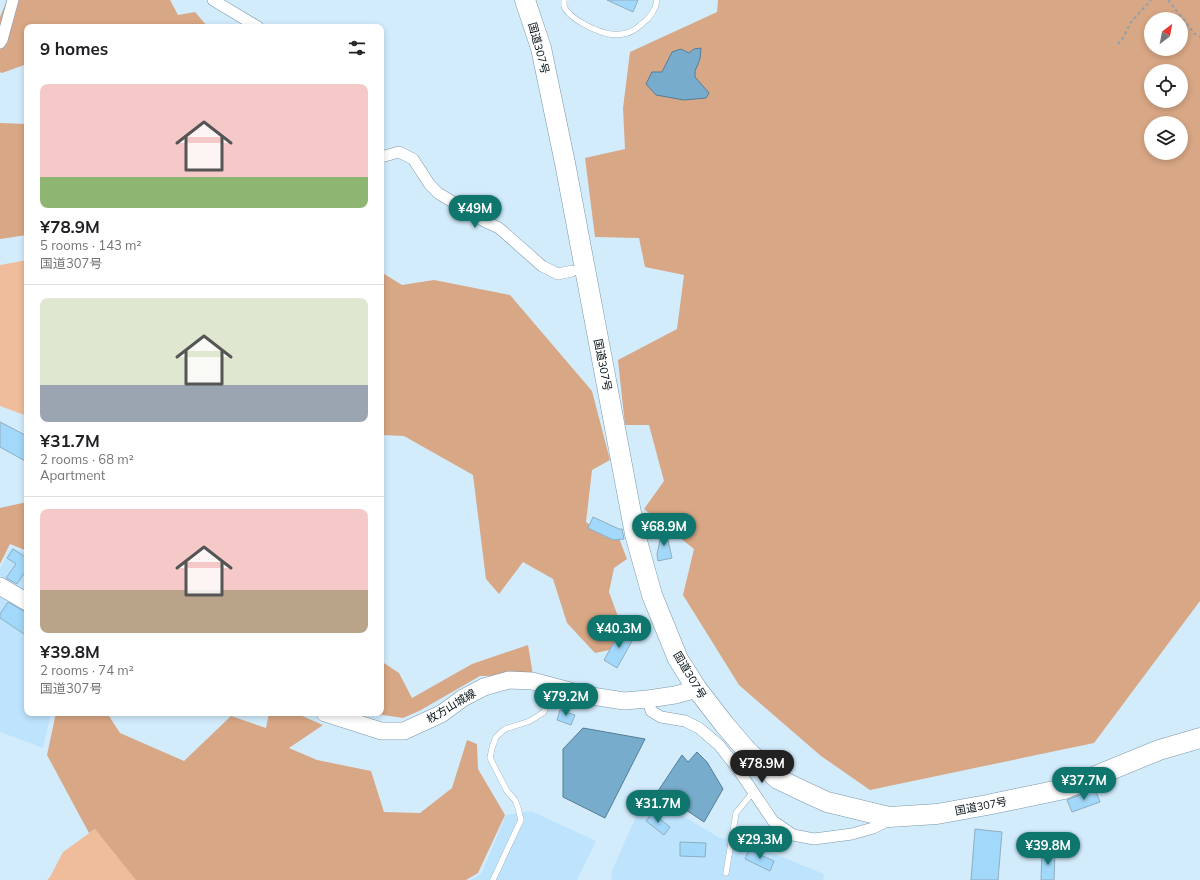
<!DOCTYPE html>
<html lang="en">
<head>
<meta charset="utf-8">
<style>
  body { margin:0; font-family:Mulish,"Noto Sans JP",sans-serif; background:#f2f2f2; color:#202124; height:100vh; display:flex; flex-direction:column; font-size:15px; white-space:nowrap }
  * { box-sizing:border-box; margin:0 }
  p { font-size:13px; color:#757577 }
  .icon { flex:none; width:22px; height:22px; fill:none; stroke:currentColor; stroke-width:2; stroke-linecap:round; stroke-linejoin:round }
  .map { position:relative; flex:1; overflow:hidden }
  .details { position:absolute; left:24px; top:24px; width:360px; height:692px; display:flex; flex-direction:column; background:#fff; border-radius:8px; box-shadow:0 2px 6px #0003 }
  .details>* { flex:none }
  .needle { width:26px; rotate:32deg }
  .fabs { position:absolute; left:1144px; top:12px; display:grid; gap:8px }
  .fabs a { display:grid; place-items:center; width:44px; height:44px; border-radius:50%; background:#fff; box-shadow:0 2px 6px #0003; font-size:20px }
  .price { position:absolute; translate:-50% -34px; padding:0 9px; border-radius:14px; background:#0f766e; color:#fff; font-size:13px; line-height:26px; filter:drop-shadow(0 1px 2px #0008) }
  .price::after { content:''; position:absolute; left:50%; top:24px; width:12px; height:9px; margin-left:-6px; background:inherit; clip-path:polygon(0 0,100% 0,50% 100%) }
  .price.selected { background:#222; color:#fff }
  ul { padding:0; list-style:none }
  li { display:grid; align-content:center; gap:8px; height:212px; padding:0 16px }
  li+li { border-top:1px solid #e0e0e0 }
  li span { display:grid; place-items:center; height:124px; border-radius:8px; color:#555 }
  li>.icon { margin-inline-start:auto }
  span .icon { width:72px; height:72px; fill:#fffc; stroke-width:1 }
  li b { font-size:17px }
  h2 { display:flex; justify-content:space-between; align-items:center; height:48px; padding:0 16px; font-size:17px }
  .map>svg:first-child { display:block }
  .built { fill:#bee4fd }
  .green { fill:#efbd9b }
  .forest { fill:#d8a785; fill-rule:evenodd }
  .water { fill:#77accd; stroke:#557d96 }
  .building { fill:#a2d8fa; stroke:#8fadc0 }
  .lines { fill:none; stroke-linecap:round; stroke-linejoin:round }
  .lane-casing { stroke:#7a97aa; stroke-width:6 }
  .street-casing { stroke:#7a97aa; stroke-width:12 }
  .primary-casing { stroke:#7a97aa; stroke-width:18 }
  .highway-casing { stroke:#7a97aa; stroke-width:21 }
  .path { stroke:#8da1ae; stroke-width:2; stroke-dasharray:3 3; stroke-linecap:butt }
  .lane { stroke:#fff; stroke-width:5.5 }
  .street { stroke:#fff; stroke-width:11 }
  .primary { stroke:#fff; stroke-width:17 }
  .highway { stroke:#fff; stroke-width:20 }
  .labels { text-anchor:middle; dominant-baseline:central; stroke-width:3; stroke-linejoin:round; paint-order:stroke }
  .street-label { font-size:11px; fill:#051016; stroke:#fff }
</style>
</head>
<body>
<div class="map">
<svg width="1200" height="880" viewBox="0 0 1200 880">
  <rect width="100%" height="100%" fill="#d3ecfc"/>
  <!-- built -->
  <g class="built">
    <polygon points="11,547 27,553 27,594 0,576 0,569"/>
    <polygon points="0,594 27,610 27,713 51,713 43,748 0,732"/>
    <polygon points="646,794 720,838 743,841 824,874 823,880 612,880 611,873"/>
    <polygon points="531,811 596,841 577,880 470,880 481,874 506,815"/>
  </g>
  <!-- green -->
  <g class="green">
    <polygon points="27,260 27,416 0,406 0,265"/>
    <polygon points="95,829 143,880 47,880 50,877 63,852"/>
  </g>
  <!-- forest -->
  <g class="forest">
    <polygon points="7,0 170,0 178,15 195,12 208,27 27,27 27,64 2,73 0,72 0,17"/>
    <path d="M718 0H1200V601L1094 743 870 790 821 756 739 685 683 595 694 549 644 509 664 481 649 425H625L618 360 677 329 684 275 645 267 639 238 595 237 585 158 625 149 623 108 630 52 717 12ZM1151 19H1181V49H1151ZM1151 71H1181V101H1151ZM1151 123H1181V153H1151Z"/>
    <polygon points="0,123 27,124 27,235 0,239"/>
    <polygon points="381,272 402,285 434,280 510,295 592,391 610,460 592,470 586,522 605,537 617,533 627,559 614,568 609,592 620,622 614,649 595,653 567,623 553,579 523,562 499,594 486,579 473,475 404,436 381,435"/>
    <polygon points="27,502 27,551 10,544 0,564 0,508"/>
    <polygon points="528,645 533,675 480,676 419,711 403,718 370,713 381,713 381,661 399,673 412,698 472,664"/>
    <polygon points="56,713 107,713 120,733 184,761 231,716 266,728 269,713 295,713 323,725 289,748 317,760 371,771 384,812 420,813 452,788 467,740 477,744 478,769 505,815 478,873 466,880 136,880 95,829 89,833 47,755"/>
  </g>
  <!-- water -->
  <g class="water">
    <polygon points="701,48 700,59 695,71 695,77 709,93 706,98 684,100 656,95 646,84 652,72 662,72 672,52 681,49 689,53 694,49"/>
    <polygon points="583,728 645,739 605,818 563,797 563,749"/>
    <polygon points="697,752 707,762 723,789 704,822 658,791 682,755 688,762"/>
  </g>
  <!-- building -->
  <g class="building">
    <polygon points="607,0 638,0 633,12"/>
    <polygon points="0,422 27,436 27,462 0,447"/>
    <polygon points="593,517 619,529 622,529 624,539 613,540 588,528"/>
    <polygon points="664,523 672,558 658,561 657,554"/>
    <polygon points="13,549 27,558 27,569 17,584 6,578 16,564 7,558"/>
    <polygon points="8,602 27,613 27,636 0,618 0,614"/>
    <polygon points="621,630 630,635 632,641 617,668 604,660"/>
    <polygon points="560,710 575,715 571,725 557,720"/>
    <polygon points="1095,789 1100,802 1072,812 1067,800"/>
    <polygon points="652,813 670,827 664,835 646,821"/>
    <polygon points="975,829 1002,832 998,880 971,880"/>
    <polygon points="680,842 706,843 705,857 680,856"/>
    <polygon points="749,850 774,861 770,871 745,859"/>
    <polygon points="1042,851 1055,852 1054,880 1041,880"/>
  </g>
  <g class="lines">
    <!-- lane casing -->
    <g class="lane-casing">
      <g id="lane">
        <path d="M564 0C564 2 564 4 564 6 568 18 594 30 605 33 612 35 620 35 627 33 633 32 638 27 643 23 650 18 656 9 657 0"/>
        <polyline points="726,873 736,813 753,792"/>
        <polyline points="493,880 521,820 518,808 515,800 507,791 490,758 492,748 496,737 505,729 530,721 544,712 552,688"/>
      </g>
    </g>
    <!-- street casing -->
    <g class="street-casing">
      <g id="street">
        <polyline points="213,0 258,27"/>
        <polyline points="0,43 2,40 13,0"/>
        <polyline points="381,157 399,152 413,159 430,185 438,193 484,221 499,228 542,266 558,274 572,271"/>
        <polyline points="648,699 651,711 661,717 685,721 699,728 719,745 737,768 773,821 793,835 814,839 852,834 873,828 885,822 889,817"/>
      </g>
    </g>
    <!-- primary casing -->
    <g class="primary-casing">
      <g id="primary">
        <polyline points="0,586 27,602"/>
        <polyline points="325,713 381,731 404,731 441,714 463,698 484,687 509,680 532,681 585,695 624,701 648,699 675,695 697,689"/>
      </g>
    </g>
    <!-- highway casing -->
    <g class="highway-casing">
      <polyline id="highway" points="525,0 541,48 565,163 635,534 652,595 678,659 697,689 724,724 748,752 778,779 803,791 827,802 889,817 937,814 987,805 1064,789 1159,750 1200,738"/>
    </g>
    <!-- path -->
    <g class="path">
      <polyline points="1168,0 1195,34 1200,37"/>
      <polyline points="1118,44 1123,38 1131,22 1151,0"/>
    </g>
    <!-- lane -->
    <use href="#lane" class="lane"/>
    <!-- street -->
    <use href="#street" class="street"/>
    <!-- primary -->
    <use href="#primary" class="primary"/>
    <!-- highway -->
    <use href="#highway" class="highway"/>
  </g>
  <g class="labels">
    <!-- street labels -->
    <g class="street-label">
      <text transform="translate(539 48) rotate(75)">国道307号</text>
      <text transform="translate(603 365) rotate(79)">国道307号</text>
      <text transform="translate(690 675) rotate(59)">国道307号</text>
      <text transform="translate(451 706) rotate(-31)">枚方山城線</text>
      <text transform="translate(981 806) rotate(-11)">国道307号</text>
    </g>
  </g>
</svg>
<div class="fabs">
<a><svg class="needle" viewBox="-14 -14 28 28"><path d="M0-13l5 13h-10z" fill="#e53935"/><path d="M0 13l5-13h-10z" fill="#757577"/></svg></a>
<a><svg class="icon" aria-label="locate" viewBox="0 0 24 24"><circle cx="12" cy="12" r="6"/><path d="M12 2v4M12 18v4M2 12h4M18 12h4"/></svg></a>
<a><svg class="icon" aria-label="layers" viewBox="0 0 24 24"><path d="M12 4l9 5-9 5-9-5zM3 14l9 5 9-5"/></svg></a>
</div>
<b class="price" style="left:475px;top:229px">¥49M</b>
<b class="price" style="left:664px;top:547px">¥68.9M</b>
<b class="price" style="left:619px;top:649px">¥40.3M</b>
<b class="price" style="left:566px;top:717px">¥79.2M</b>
<b class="price selected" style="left:762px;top:784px">¥78.9M</b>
<b class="price" style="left:1084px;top:801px">¥37.7M</b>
<b class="price" style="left:658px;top:824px">¥31.7M</b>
<b class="price" style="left:760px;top:860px">¥29.3M</b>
<b class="price" style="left:1048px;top:866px">¥39.8M</b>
<section class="details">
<h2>9 homes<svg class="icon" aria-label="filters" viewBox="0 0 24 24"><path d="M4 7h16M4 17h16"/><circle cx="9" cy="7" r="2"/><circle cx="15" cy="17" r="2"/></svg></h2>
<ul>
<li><span style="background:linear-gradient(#f6c9c9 75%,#8fb573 0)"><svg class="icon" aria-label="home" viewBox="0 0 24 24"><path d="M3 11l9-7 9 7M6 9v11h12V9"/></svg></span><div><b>¥78.9M</b><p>5 rooms · 143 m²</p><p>国道307号</p></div></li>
<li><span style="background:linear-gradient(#dfe7d0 70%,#9aa5b1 0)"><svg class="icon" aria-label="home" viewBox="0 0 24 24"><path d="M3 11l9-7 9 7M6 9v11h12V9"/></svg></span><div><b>¥31.7M</b><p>2 rooms · 68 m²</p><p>Apartment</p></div></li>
<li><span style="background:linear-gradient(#f6c9c9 65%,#b9a48a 0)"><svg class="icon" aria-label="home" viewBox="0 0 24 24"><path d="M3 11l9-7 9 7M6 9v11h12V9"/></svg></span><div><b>¥39.8M</b><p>2 rooms · 74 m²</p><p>国道307号</p></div></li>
</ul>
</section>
</div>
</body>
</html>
